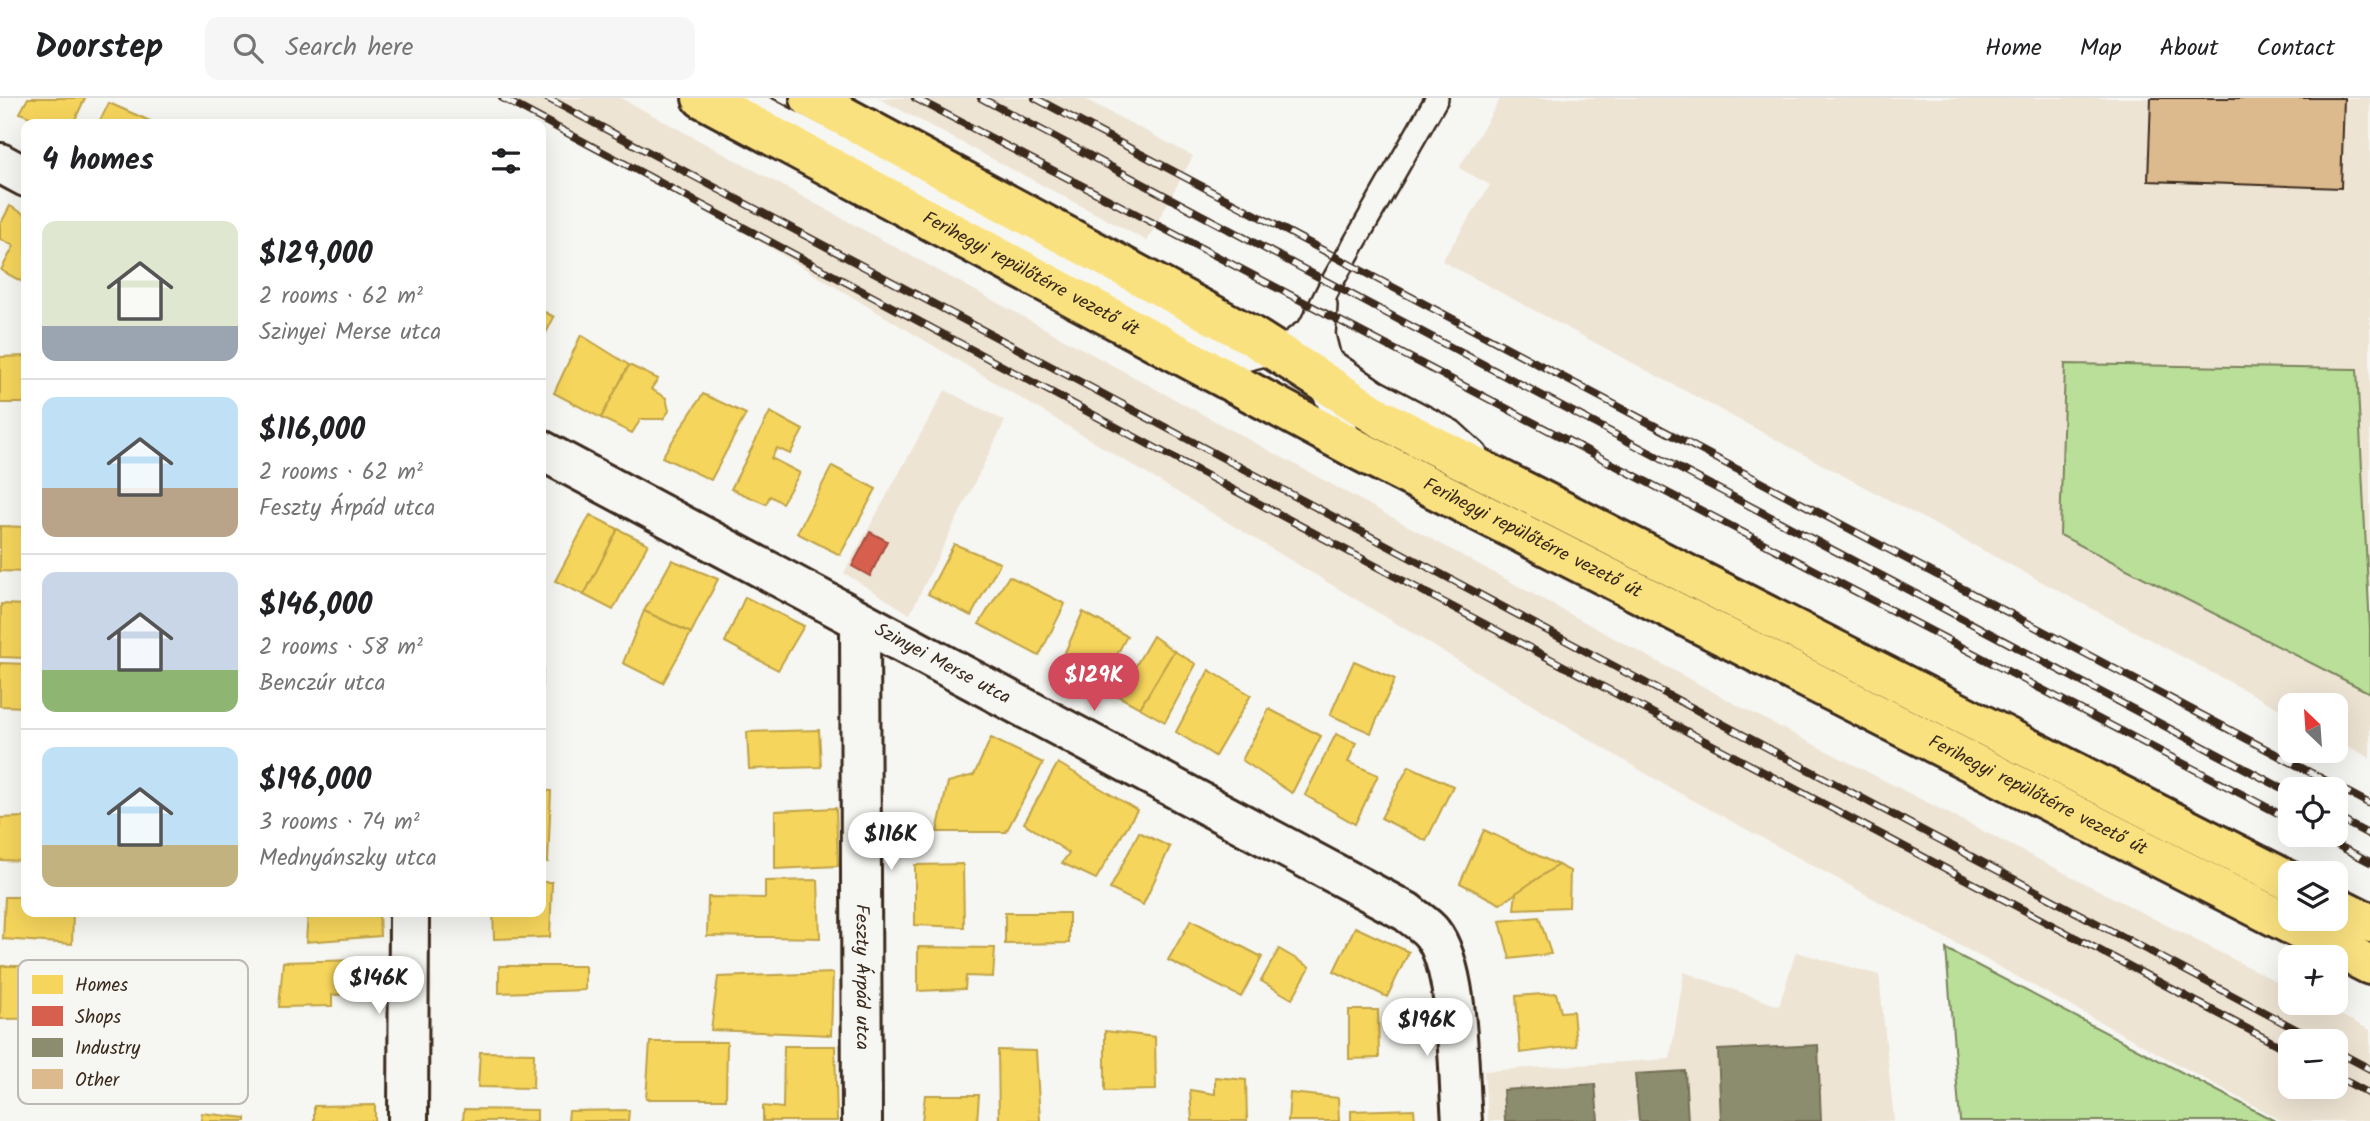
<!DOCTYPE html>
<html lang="en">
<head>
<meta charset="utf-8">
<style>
  body { margin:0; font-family:Kalam,sans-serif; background:#f6f6f6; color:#202124; height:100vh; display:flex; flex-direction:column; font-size:26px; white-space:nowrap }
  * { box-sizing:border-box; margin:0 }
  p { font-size:23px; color:#757577 }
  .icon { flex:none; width:38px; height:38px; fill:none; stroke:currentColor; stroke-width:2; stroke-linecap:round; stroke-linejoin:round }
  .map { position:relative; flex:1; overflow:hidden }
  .details { position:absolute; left:21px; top:21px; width:525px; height:798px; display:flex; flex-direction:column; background:#fff; border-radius:14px; box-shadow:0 7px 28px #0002 }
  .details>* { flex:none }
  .needle { width:46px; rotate:335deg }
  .fabs { position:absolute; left:2278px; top:595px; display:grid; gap:14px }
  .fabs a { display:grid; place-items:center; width:70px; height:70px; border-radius:14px; background:#fff; box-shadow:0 7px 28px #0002; font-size:35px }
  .price { position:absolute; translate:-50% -60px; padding:0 16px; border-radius:24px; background:#fff; color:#222; font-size:23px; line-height:46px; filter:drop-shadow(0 2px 4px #0008) }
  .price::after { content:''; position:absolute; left:50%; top:42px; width:21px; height:16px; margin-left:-10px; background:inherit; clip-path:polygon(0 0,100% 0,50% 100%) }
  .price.current { background:#d1495b; color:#fff }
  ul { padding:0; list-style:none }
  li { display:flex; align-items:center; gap:21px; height:175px; padding:0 21px }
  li+li { border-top:2px solid #e0e0e0 }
  li span { display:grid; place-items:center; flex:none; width:196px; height:140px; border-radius:14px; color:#555 }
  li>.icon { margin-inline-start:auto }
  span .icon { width:84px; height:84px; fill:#fffc; stroke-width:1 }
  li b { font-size:30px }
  h2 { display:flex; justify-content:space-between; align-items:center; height:84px; padding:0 21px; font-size:30px }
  header { display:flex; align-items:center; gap:42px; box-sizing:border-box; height:98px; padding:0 35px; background:#fff; border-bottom:2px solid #e0e0e0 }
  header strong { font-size:33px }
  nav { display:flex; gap:38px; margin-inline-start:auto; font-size:24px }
  .search { width:490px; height:63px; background:#f6f6f6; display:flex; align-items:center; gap:18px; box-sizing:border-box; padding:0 24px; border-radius:14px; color:#757577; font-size:26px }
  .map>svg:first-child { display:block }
  .built { fill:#eee4d4; fill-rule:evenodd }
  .green { fill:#badf99; stroke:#7a845c; stroke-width:2 }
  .homes { fill:#f6d55c; stroke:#bea249; stroke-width:2 }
  .shops { fill:#d6604d; stroke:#a8503f; stroke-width:2 }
  .industry { fill:#8c8c6e; stroke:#746f56; stroke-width:2 }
  .building { fill:#dcba8e; stroke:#3b2a1e; stroke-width:2 }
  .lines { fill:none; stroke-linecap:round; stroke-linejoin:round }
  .service-casing { stroke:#3b2a1e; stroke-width:26 }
  .minor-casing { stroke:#3b2a1e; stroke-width:44 }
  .primary-casing { stroke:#3b2a1e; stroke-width:44 }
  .service { stroke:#f6f6f2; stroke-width:21 }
  .minor { stroke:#f6f6f2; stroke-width:38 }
  .primary { stroke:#fae180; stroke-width:38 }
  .rail-casing { stroke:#3b2a1e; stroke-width:8 }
  .rail { stroke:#f6f6f2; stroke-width:5; stroke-dasharray:16; stroke-linecap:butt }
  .labels { text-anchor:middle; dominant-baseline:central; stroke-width:7; stroke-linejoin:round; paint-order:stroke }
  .street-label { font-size:19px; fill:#3b2a1e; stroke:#f6f6f2 }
  .key { fill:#f6f6f2; stroke:#beb9b2; stroke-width:2 }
  .key-label { font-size:19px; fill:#3b2a1e }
</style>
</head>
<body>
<header>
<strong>Doorstep</strong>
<div class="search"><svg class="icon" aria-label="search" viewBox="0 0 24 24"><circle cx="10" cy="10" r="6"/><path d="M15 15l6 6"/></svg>Search here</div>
<nav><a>Home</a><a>Map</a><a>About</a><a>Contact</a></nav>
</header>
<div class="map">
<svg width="2370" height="1023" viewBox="0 0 2370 1023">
  <rect width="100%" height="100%" fill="#f6f6f2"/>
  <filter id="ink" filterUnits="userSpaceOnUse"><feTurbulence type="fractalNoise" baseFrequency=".0143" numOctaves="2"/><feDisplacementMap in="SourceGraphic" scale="14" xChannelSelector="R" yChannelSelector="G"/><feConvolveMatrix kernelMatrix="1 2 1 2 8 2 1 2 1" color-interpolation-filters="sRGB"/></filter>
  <g filter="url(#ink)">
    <!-- built -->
    <g class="built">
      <path d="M502 0H621L1739 608 2291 891V905H2317L2370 932V1023H2282L1665 687 649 77ZM2336 943V989H2291V943Z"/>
      <polygon points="878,0 1083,0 1193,58 1147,143"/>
      <polygon points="1501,0 2370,0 2370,660 2336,642 2336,607 2291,607 2291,617 1442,163 1490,87 1459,70"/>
      <polygon points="945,292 1005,323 910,516 844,475"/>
      <polygon points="1796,854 1879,877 1894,1023 1488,1023 1484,973 1670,961 1684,874 1779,908"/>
    </g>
    <!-- green -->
    <g class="green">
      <polygon points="2065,266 2357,271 2370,531 2370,595 2060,437"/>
      <polygon points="1946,851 2275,1023 1960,1023"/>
    </g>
    <!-- homes -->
    <g class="homes">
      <polygon points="28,0 85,0 73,26 46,26 20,15"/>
      <polygon points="109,5 157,26 98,26"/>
      <polygon points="10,108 26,117 26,186 1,172 14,148 0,141 0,127"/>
      <polygon points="541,212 554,219 541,245"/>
      <polygon points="581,237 629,267 601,320 554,295"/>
      <polygon points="26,258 26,305 0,305 0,259"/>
      <polygon points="629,267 658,281 651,291 666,300 669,313 663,321 641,321 632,335 601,320"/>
      <polygon points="703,296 746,316 711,382 662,359"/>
      <polygon points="770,314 803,332 790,356 777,350 771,360 800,375 782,405 770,398 766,406 731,391"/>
      <polygon points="832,368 876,391 840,457 797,435"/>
      <polygon points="590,417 618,431 584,497 555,483"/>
      <polygon points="0,428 26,429 26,474 0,473"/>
      <polygon points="618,431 648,446 613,512 584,497"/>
      <polygon points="954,446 1000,465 971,518 928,496"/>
      <polygon points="672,462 718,481 691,535 644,513"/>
      <polygon points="1009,478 1065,506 1039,558 979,526"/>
      <polygon points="745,499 804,528 778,572 725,544"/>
      <polygon points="1,506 26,507 26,560 0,559"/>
      <polygon points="644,513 691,535 663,585 623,565"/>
      <polygon points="1083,514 1127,538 1099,590 1058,570"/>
      <polygon points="1153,538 1174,553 1140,610 1118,598"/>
      <polygon points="1174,553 1196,566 1165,624 1140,610"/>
      <polygon points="1354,563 1395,581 1371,635 1330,617"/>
      <polygon points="0,565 26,566 26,609 0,608"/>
      <polygon points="541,567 543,567 541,599"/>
      <polygon points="1209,572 1251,597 1215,658 1176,634"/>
      <polygon points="1269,611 1321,638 1292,695 1242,662"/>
      <polygon points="819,632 821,669 749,671 747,634"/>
      <polygon points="541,633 543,633 542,675 541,675"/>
      <polygon points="1336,636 1356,645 1348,664 1378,677 1355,726 1305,697"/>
      <polygon points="991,640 1043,665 1006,734 937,734 948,684 974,677"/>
      <polygon points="1058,665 1137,712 1096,781 1062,765 1069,755 1024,725"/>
      <polygon points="1409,668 1453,688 1426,743 1381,720"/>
      <polygon points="541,693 551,693 548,764 541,763"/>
      <polygon points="836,710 838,768 775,771 775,713"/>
      <polygon points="26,719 26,763 0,762 0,720"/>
      <polygon points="1484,732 1558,767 1500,806 1460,785"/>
      <polygon points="1139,734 1170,749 1143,807 1110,791"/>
      <polygon points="963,766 964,829 915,827 915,767"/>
      <polygon points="1558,767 1570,773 1569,809 1514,811 1516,795"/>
      <polygon points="818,782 820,840 707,838 708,799 765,800 765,783"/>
      <polygon points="541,784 552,784 550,839 494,841 493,814 541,814"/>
      <polygon points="5,799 26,799 26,814 73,814 72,846 3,841"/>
      <polygon points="308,814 379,814 380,838 306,844"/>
      <polygon points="1005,815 1069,815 1069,845 1005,846"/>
      <polygon points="1539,819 1551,856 1510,861 1500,823"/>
      <polygon points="1191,822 1262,859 1241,899 1168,862"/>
      <polygon points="1355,829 1409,854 1387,899 1334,873"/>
      <polygon points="918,849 995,850 993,879 966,878 965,891 918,893"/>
      <polygon points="1279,851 1310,869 1292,901 1261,883"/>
      <polygon points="359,862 359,896 332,897 332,908 279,909 283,864"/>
      <polygon points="1,868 87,868 84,920 0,921"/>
      <polygon points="499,868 585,868 585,892 499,895"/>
      <polygon points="833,875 831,937 711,932 718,879"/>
      <polygon points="1556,895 1561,914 1573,913 1576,948 1520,955 1516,898"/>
      <polygon points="1349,912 1378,912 1379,960 1349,961"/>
      <polygon points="1105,933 1155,939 1156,992 1105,993"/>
      <polygon points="650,944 727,944 726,1001 646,1001"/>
      <polygon points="784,948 835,948 837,1023 763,1023 763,1008 783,1010"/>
      <polygon points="998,952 1036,953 1040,1023 999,1023"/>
      <polygon points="480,954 534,955 533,990 478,989"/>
      <polygon points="1215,979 1246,982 1247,1023 1192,1023 1190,992 1215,996"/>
      <polygon points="1290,995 1338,1000 1339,1023 1288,1023"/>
      <polygon points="925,997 979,997 977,1023 922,1023"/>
      <polygon points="375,1007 375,1023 314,1023 314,1008"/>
      <polygon points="464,1011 537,1012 537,1023 463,1023"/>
      <polygon points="1414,1011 1415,1023 1351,1023 1351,1013"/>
      <polygon points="629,1012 628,1023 568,1023 569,1013"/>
      <polygon points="201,1015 246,1020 246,1023 202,1023"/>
    </g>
    <!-- shops -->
    <polygon class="shops" points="870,434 887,443 870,478 852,468"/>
    <!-- industry -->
    <g class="industry">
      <polygon points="1818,947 1821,1023 1721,1023 1718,952"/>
      <polygon points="1685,973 1688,1023 1639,1023 1635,976"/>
      <polygon points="1595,986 1598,1022 1505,1023 1503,992"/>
    </g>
    <!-- building -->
    <polygon class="building" points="2151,0 2344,0 2341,90 2148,83"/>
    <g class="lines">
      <!-- service casing -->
      <g class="service-casing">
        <g id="service">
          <polyline points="747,0 1245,262 1277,254 1309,230 1331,186 1437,0"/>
          <polyline points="1326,207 1324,237 1330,261 1376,293 1452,333 1476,355"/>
          <polyline points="1309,230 1314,279 1333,313 1353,342"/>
        </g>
      </g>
      <!-- minor casing -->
      <g class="minor-casing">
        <g id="minor">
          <polyline points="0,65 26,79"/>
          <path id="s1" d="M541 352 1407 814C1415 821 1426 827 1432 835 1460 870 1458 977 1462 1023"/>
          <path id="s2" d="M860 524 862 1023"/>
          <polyline points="408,1023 409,814"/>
        </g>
      </g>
      <!-- primary casing -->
      <g class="primary-casing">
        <g id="primary">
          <path id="s3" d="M702 0 1362 354 2370 867"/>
          <polyline points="810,0 1250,237 1380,320 2291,784"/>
          <polyline points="2336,808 2370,825"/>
        </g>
      </g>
      <!-- service -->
      <use href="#service" class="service"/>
      <!-- minor -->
      <use href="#minor" class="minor"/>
      <!-- primary -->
      <use href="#primary" class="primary"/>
      <!-- rail casing -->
      <g class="rail-casing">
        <g id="rail">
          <polyline points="502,0 1413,488 2291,954"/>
          <polyline points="547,0 2318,943"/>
          <polyline points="915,0 2291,722"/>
          <polyline points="981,0 2291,695"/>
          <polyline points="1035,0 2370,706"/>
          <polyline points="2336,719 2370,737"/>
          <polyline points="2318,737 2370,764"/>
          <polyline points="2336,953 2370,971"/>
          <polyline points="2336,978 2370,996"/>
        </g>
      </g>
      <!-- rail -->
      <use href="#rail" class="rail"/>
    </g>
  </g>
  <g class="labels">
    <!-- street labels -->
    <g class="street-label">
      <text stroke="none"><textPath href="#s3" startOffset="373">Ferihegyi repülőtérre vezető út</textPath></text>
      <text stroke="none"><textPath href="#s3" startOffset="940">Ferihegyi repülőtérre vezető út</textPath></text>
      <text stroke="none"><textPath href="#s1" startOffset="455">Szinyei Merse utca</textPath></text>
      <text stroke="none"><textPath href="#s3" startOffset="1507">Ferihegyi repülőtérre vezető út</textPath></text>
      <text stroke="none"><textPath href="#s2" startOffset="355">Feszty Árpád utca</textPath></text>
    </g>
  </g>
  <!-- legend -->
  <rect x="18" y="862" width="230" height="144" rx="10" class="key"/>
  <rect x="32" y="877" width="31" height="19" fill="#f6d55c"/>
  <rect x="32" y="908" width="31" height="20" fill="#d6604d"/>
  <rect x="32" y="940" width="31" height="19" fill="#8c8c6e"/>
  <rect x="32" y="971" width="31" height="20" fill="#dcba8e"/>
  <g class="key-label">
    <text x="75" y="893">Homes</text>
    <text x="75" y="925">Shops</text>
    <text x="75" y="956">Industry</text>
    <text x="75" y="988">Other</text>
  </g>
</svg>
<div class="fabs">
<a><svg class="needle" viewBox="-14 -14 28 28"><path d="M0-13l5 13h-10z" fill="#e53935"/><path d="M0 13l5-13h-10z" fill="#757577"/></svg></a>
<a><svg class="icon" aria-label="locate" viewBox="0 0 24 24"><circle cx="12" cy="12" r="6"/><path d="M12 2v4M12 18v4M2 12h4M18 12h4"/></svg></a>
<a><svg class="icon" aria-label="layers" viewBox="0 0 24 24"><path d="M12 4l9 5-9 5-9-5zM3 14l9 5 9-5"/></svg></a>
<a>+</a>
<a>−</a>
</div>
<b class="price current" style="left:1094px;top:615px">$129K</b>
<b class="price" style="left:891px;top:774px">$116K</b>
<b class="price" style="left:379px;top:918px">$146K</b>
<b class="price" style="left:1427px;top:960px">$196K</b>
<section class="details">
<h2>4 homes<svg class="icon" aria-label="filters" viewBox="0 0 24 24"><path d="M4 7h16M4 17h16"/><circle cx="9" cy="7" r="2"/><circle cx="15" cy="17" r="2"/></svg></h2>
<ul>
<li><span style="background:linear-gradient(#dfe7d0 75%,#9aa5b1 0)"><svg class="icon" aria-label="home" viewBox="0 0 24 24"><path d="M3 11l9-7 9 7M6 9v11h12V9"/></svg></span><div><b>$129,000</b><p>2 rooms · 62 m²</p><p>Szinyei Merse utca</p></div></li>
<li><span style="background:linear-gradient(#bfe0f5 65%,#b9a48a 0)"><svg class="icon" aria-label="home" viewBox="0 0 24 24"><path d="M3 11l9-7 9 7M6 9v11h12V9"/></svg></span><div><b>$116,000</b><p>2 rooms · 62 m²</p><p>Feszty Árpád utca</p></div></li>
<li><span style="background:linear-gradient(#c9d6e8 70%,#8fb573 0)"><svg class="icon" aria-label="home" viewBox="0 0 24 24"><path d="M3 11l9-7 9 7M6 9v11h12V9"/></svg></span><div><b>$146,000</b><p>2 rooms · 58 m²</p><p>Benczúr utca</p></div></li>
<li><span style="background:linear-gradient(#bfe0f5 70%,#c2b280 0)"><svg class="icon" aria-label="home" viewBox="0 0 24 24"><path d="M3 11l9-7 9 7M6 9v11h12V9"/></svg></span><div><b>$196,000</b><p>3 rooms · 74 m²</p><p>Mednyánszky utca</p></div></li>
</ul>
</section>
</div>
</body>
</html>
